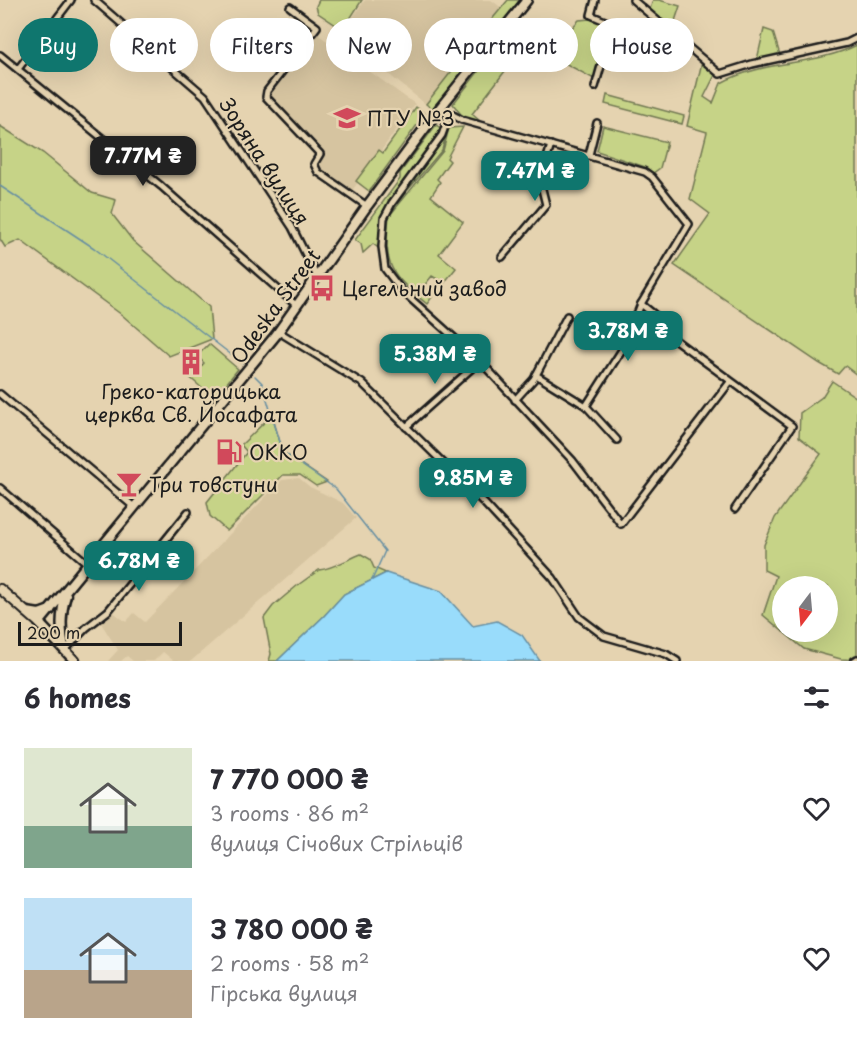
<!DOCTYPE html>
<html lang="en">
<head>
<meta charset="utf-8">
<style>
  body { margin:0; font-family:"Playpen Sans",sans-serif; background:#f7f7f7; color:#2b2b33; height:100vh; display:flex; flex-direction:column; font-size:22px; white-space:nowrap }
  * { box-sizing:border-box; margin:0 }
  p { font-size:20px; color:#7c7c81 }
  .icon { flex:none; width:33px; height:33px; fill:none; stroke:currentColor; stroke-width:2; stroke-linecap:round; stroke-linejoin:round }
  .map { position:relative; height:661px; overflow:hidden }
  .details { display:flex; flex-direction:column; background:#fff; flex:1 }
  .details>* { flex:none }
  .guide { position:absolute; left:18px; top:18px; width:822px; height:54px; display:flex; gap:12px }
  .needle { width:39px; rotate:196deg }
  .fabs { position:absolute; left:772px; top:576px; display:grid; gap:12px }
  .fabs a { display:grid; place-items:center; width:66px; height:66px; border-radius:50%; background:#fff; box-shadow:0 6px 24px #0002; font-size:30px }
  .scale { position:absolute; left:18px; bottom:15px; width:164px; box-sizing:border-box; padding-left:6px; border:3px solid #1c1c1c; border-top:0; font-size:16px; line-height:21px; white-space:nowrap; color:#1c1c1c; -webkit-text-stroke:4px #e5d3b0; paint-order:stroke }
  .price { position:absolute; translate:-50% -51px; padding:0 14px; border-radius:12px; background:#0f766e; color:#fff; font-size:20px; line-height:39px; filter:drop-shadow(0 2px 3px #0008) }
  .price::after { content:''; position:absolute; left:50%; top:36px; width:18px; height:14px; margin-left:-9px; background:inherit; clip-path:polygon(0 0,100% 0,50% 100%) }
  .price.active { background:#222; color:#fff }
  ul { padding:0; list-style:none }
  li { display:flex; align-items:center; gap:18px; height:150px; padding:0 24px }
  li span { display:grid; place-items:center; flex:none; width:168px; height:120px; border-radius:0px; color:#555 }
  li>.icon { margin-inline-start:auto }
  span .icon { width:72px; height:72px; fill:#fffc; stroke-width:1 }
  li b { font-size:26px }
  h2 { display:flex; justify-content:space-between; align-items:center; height:72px; padding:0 24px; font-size:26px }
  .chip { padding:0 21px; border-radius:27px; background:#fff; box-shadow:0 6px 24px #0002; font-size:21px; line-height:54px }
  .chip.active { background:#0f766e; color:#fff }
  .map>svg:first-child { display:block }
  .built { fill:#d6c4a0 }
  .green { fill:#c6d387; stroke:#717852; stroke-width:1.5; fill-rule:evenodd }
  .water { fill:#99dcfb; stroke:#678fa2; stroke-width:1.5 }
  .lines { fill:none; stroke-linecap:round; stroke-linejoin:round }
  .stream { stroke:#678fa2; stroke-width:1.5 }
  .street-casing { stroke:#1c1c1c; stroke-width:10 }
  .secondary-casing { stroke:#1c1c1c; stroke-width:12 }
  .primary-casing { stroke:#1c1c1c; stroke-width:13 }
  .street { stroke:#e5d3b0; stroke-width:5 }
  .secondary { stroke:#e5d3b0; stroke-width:8 }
  .primary { stroke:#e5d3b0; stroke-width:8 }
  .labels { text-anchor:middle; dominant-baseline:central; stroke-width:4.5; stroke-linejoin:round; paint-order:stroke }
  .poi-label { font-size:20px; fill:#1c1c1c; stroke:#e5d3b0; text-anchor:start }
  .street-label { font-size:20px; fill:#1c1c1c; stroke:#e5d3b0 }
</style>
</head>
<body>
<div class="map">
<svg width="857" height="661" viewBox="0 0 857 661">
  <rect width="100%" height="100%" fill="#e5d3b0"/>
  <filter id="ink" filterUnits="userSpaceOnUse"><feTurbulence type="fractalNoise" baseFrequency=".0167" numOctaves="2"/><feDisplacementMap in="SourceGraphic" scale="12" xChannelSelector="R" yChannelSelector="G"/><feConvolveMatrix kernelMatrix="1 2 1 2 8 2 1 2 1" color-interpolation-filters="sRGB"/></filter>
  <g filter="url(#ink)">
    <!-- built -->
    <g class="built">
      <polygon points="365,0 491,0 510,14 433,110 340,35"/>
      <polygon points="316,33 415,104 351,192 319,170 317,164 323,153 268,97"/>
      <polygon points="299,478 310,487 343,503 356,518 191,661 174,661 163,652 154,661 133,661 127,656 121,661 108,661 118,650 101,623 112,611 126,622 134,613 145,622 282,480"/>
    </g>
    <!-- green -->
    <g class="green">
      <polygon points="319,0 362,0 348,22 341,26 336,25 318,13 316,6"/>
      <polygon points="508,0 521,0 469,66 460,58"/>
      <polygon points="653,0 659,0 680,6 673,27 671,28 650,9"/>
      <path d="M590 19C604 21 615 32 606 47 605 50 602 52 600 55 597 62 596 71 594 79L548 54 579 20Z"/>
      <polygon points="514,26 529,40 472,114 480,121 463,117 453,104"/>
      <polygon points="764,29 773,32 780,55 757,60"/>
      <path d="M857 45V375L845 366 838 374 819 363 674 265 710 214 690 199 707 132 687 126 702 62 715 75 704 97 713 103 721 83C763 60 815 66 857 45Z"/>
      <polygon points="458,63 466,70 433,110 426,104"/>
      <polygon points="607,95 684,116 682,124 605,104"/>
      <polygon points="416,107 425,114 369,191 356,181 379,150 383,153"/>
      <path d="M436 125 441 128H448L442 150 407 191 390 215 443 151 449 128 463 127 447 158 450 161 437 179 440 182 431 196 463 222 439 254 456 268 444 283 432 276 423 287 432 297 427 304C390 274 383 266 389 217L386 232V254L373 244 363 253 361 244 355 240 400 179V173Z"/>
      <polygon points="0,126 43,153 92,193 116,200 112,214 133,241 209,307 212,339 169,356 122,315 20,240 5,247 0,239"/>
      <polygon points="603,126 667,142 660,168 653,173 645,167 597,151"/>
      <polygon points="209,344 238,369 214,399 186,374 192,367 197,371 204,363 197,356"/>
      <path d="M832 381 857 398V660L841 659 804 649 763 615 776 576 764 570V545L775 518 821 454 799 437 800 413 822 397ZM783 586H828V632H783Z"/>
      <polygon points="272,415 283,452 327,482 316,486 300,475 283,475 227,531 210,516 207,502 247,452 241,445"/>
      <path d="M361 554 370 559 374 568 386 573 344 594 324 616 277 661H269L271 654 264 618 273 606 298 585 319 570C332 569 348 559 361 554Z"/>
    </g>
    <!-- water -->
    <polygon class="water" points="386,573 441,591 473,626 497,621 522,635 540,661 277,661 324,616 344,594"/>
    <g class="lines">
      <!-- stream -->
      <g class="stream">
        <polyline points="0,186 94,248 242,363"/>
        <polyline points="255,376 262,383 283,452 336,489 385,551 372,580"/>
      </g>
      <!-- street casing -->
      <g class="street-casing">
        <g id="street">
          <polyline points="94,0 205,96 292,227 317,277"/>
          <polyline points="633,0 720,74 752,64 847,43 857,38"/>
          <polyline points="290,7 317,27 267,91 266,97 320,154 314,164 318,172 367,206"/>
          <polyline points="0,55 161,186 297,306"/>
          <polyline points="18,69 71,0"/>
          <path d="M595 87C598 78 600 67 604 58 608 47 614 36 612 24L591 15 595 0"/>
          <polyline points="440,108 462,120 645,172 652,177 689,224 641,304 625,345 586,406"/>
          <polyline points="450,113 442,135 392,203 384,218 382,247 385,269 401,290 480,361 573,461 621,524 730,382"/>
          <polyline points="589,155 597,123"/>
          <polyline points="502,257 546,205 540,181 551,145"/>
          <polyline points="641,304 661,320 674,339 792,426 735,509"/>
          <polyline points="279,332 362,383 484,503 553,578 579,617 604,636 666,654 677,661"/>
          <polyline points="536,375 586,406 617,440"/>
          <polyline points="0,394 134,507"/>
          <polyline points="515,400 534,379 567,316"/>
          <polyline points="406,427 480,361"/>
          <polyline points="0,488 88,564"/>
          <polyline points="65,650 86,628 108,611 188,512"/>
          <polyline points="854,661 857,659"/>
        </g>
      </g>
      <!-- secondary casing -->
      <g class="secondary-casing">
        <polyline id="secondary" points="0,589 39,623"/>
      </g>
      <!-- primary casing -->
      <g class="primary-casing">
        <g id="primary">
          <polyline points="27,612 39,614 50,610"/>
          <path d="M65 650C60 631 60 614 66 595"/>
          <polyline points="75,661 39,623 276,335 367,206 440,108 527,0"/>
        </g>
      </g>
      <!-- street -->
      <use href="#street" class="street"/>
      <!-- secondary -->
      <use href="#secondary" class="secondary"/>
      <!-- primary -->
      <use href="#primary" class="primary"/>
    </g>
  </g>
  <!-- icons -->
  <defs>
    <g id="university-bare" transform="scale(2.07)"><path d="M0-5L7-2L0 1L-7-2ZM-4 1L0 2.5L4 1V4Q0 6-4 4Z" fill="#d1495b" stroke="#e5d3b0" stroke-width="2.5" paint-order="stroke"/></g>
    <g id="bus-bare" transform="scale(2.07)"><path d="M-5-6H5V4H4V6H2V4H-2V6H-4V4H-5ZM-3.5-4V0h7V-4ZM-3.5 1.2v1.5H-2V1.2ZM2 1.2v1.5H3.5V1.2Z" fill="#d1495b" stroke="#e5d3b0" stroke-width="2.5" paint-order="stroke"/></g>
    <g id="building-bare" transform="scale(2.07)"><path d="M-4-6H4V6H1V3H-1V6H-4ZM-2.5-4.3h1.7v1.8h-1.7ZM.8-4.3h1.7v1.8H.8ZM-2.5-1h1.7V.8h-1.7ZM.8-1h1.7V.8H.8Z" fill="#d1495b" stroke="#e5d3b0" stroke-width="2.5" paint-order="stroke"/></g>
    <g id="fuel-bare" transform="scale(2.07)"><path d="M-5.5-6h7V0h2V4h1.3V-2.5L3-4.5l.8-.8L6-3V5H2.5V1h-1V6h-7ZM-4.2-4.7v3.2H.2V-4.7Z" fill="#d1495b" stroke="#e5d3b0" stroke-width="2.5" paint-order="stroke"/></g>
    <g id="bar-bare" transform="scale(2.07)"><path d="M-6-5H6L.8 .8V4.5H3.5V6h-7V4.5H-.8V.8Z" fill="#d1495b" stroke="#e5d3b0" stroke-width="2.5" paint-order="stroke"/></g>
  </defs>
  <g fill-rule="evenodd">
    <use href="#university-bare" x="347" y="118"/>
    <use href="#bus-bare" x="322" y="288"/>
    <use href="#building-bare" x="191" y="362"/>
    <use href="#fuel-bare" x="229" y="452"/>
    <use href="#bar-bare" x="129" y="484"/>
  </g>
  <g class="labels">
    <!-- poi labels -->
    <g class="poi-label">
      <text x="367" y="118">ПТУ №3</text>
      <text x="342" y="288">Цегельний завод</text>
      <text x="191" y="391" text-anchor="middle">Греко-каторицька<tspan x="191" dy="23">церква Св. Йосафата</tspan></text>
      <text x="249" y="452">OKKO</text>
      <text x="149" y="484">Три товстуни</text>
    </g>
    <!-- street labels -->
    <g class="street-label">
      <text transform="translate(265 161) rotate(57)">Зоряна вулиця</text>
      <text transform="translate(275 306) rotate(-54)">Odeska Street</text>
    </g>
  </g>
</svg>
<div class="fabs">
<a><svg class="needle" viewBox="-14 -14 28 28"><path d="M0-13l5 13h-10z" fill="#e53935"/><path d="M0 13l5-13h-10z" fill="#7c7c81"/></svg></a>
</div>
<div class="scale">200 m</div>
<b class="price active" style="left:143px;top:187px">7.77M ₴</b>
<b class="price" style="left:535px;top:202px">7.47M ₴</b>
<b class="price" style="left:628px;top:362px">3.78M ₴</b>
<b class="price" style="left:435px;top:385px">5.38M ₴</b>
<b class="price" style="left:473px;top:509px">9.85M ₴</b>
<b class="price" style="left:139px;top:592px">6.78M ₴</b>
<div class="guide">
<a class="chip active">Buy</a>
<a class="chip">Rent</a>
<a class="chip">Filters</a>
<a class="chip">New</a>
<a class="chip">Apartment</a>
<a class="chip">House</a>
</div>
</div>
<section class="details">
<h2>6 homes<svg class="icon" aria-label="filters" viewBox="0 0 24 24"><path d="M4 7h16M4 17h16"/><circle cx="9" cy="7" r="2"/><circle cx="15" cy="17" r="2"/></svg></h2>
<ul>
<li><span style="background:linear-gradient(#dfe7d0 65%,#7fa58c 0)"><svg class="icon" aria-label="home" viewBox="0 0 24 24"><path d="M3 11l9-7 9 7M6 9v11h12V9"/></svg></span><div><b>7 770 000 ₴</b><p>3 rooms · 86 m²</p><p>вулиця Січових Стрільців</p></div><svg class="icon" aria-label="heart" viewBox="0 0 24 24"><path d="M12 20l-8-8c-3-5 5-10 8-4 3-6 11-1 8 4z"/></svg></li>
<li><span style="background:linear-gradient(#bfe0f5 60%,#b9a48a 0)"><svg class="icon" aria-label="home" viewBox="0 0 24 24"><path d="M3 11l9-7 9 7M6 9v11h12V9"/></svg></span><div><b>3 780 000 ₴</b><p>2 rooms · 58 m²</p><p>Гірська вулиця</p></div><svg class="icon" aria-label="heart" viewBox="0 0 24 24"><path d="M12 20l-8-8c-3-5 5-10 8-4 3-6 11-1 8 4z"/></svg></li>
</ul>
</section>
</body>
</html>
